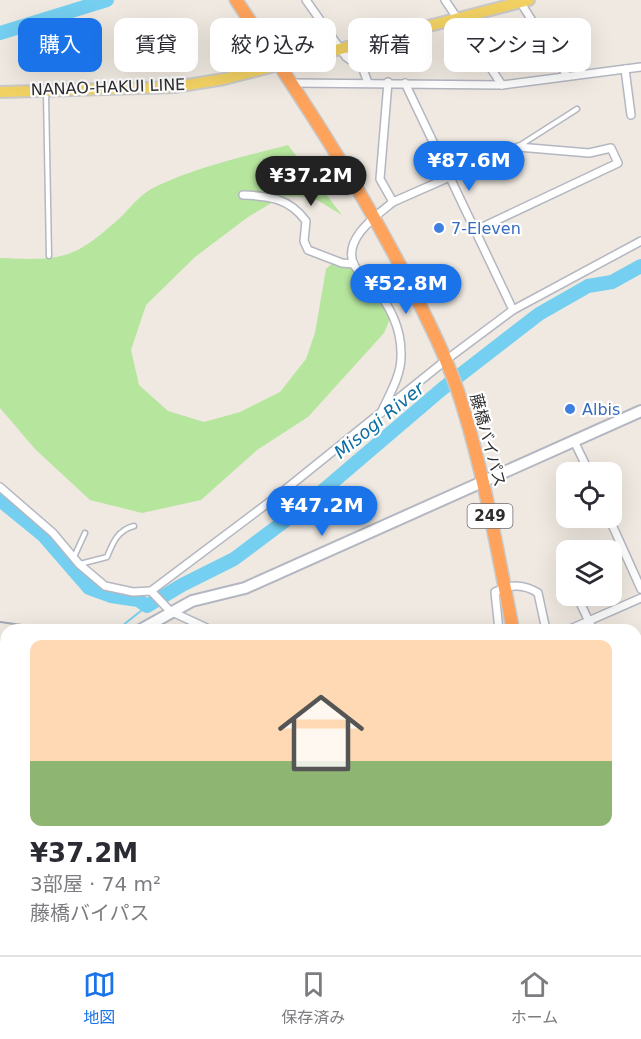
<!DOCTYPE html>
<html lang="ja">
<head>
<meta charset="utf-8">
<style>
  body { margin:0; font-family:"DejaVu Sans","Noto Sans JP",sans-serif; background:#f2f2f3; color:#2b2b33; height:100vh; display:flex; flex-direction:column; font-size:22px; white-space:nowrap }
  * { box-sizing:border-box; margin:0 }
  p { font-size:20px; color:#7c7c81 }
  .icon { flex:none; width:33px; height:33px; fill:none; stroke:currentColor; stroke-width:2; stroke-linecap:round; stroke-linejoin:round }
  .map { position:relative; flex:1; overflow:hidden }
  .sheet { position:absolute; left:0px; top:624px; width:642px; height:332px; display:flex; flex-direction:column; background:#fff; border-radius:18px 18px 0 0; box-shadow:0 6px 24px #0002 }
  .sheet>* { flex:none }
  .top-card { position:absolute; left:18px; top:18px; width:606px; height:54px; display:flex; gap:12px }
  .buttons { position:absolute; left:556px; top:462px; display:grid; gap:12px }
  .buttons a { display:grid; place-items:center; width:66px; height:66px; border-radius:12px; background:#fff; box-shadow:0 6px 24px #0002; font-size:30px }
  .price { position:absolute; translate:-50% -51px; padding:0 14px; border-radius:21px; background:#1a73e8; color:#fff; font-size:20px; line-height:39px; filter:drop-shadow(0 2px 3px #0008) }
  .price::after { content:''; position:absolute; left:50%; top:36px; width:18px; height:14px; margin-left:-9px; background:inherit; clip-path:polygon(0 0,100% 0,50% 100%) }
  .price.active { background:#222; color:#fff }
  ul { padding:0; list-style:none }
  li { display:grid; align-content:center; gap:12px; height:318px; padding:0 30px }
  li span { display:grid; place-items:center; height:186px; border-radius:12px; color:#555 }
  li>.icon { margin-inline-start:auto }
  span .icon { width:108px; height:108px; fill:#fffc; stroke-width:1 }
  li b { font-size:26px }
  .pill { padding:0 21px; border-radius:12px; background:#fff; box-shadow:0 6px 24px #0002; font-size:21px; line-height:54px }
  .pill.active { background:#1a73e8; color:#fff }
  .dock { display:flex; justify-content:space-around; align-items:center; height:84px; border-top:2px solid #e1e1e2; background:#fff; font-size:16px; color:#7c7c81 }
  .dock a { display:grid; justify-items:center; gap:3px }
  .dock .active { color:#1a73e8 }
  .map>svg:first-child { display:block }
  .green { fill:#b6e59e }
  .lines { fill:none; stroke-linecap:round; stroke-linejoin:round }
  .stream { stroke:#75cff0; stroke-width:2 }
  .river { stroke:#75cff0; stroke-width:14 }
  .lane-casing { stroke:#b4b7c1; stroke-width:7 }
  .street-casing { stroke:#b4b7c1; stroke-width:10 }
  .secondary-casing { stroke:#b4b7c1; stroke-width:14 }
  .primary-casing { stroke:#c9c9c9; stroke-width:14 }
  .highway-casing { stroke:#c9c9c9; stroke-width:15 }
  .lane { stroke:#fff; stroke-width:4 }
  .street { stroke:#fff; stroke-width:7 }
  .secondary { stroke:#fff; stroke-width:10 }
  .primary { stroke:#f2d163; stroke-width:10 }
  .highway { stroke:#ffa35c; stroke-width:12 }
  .rail { stroke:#a3a6b8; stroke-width:2 }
  .shop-dot { fill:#3f7fe0; stroke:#fff; stroke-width:2 }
  .labels { text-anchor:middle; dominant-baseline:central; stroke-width:4.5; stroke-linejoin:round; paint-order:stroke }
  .shield { fill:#fff; stroke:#6d6d6d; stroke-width:1.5 }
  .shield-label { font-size:15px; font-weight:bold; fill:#2e2e2e }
  .street-label { font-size:16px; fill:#2e2e2e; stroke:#fff }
  .shop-label { font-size:16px; fill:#366cbe; stroke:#fff; text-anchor:start }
  .water-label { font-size:18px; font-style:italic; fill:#0d6fa3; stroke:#fff }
</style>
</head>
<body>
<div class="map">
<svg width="641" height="955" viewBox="0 0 641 955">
  <rect width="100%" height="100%" fill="#efe9e1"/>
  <!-- green -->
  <path class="green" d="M288 145 342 215 312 197 283 196 248 217 195 257 146 305 131 350 139 385 168 411 204 422 240 412 280 392 306 359 315 333 326 269 336 260C369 270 379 290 390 319L384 333 308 417 257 450 201 500 142 513 90 500 35 449 0 408V258C64 261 75 259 123 215 134 203 142 193 157 186 196 167 246 156 288 145Z"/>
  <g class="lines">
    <!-- stream -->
    <g class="stream">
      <polyline points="117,630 147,606"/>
      <polyline points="0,661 6,661"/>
    </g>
    <!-- river -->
    <g class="river">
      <polyline points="0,33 107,0"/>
      <polyline points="0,500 43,535 89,588 111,596 138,600 147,606 182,585 234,559 306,505 442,389 539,314 588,286 612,282 641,266"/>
    </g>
    <!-- lane casing -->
    <g class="lane-casing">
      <g id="lane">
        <polyline points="46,94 49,256"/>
        <polyline points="519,146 577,109"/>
        <polyline points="74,557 85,533"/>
        <path d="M80 564 107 557C113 542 118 530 134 526"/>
        <polyline points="0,739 6,740"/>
        <polyline points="0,809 6,809"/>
        <polyline points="0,865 6,861"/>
      </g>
    </g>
    <!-- street casing -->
    <g class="street-casing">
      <g id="street">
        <polyline points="306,0 346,57 363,69 368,83"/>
        <polyline points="445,0 502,85"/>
        <polyline points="519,0 567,76"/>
        <polyline points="625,69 631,115"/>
        <polyline points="292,83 502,85 641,67"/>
        <polyline points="405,83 513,310"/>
        <path d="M243 195C269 196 289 198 306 221L304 241 308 250 342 263 354 264"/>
        <polyline points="393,202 518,147 589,153 611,148 618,163 474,231"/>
        <path d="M381 413C389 395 401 376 401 357 402 330 390 305 372 285 367 279 358 272 354 265 342 239 377 215 393 202L380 179 388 82"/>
        <polyline points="574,441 589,472"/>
        <polyline points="0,487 53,533 79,564 105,586 133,592 151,591 170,611 211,630"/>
        <polyline points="609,518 641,589"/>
        <polyline points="561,559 567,573"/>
        <polyline points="151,591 276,497 446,360 513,310 641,241"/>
        <polyline points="577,596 593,630"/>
        <path d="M499 630 495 592C511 584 524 584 538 593L546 630"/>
        <polyline points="568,630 641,598"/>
        <polyline points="636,723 641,734"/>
        <polyline points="636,744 641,744"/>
        <polyline points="0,891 6,905"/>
        <polyline points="25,950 27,955"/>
        <polyline points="235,950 237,955"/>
        <polyline points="360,950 363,955"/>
        <polyline points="566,950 568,955"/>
        <polyline points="72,955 85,950"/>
      </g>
    </g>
    <!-- secondary casing -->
    <g class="secondary-casing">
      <g id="secondary">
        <polyline points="140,630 192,601 245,588 641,411"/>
        <polyline points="0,646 6,649"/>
      </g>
    </g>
    <!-- primary casing -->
    <g class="primary-casing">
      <polyline id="primary" points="0,92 175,87 224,79 529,0"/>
    </g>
    <!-- highway casing -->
    <g class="highway-casing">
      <g id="highway">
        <path d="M236 0C297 91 357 181 407 279 427 319 449 361 462 404 485 478 498 554 513 630"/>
        <polyline points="579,950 581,955"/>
      </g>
    </g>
    <!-- lane -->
    <use href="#lane" class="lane"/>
    <!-- street -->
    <use href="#street" class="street"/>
    <!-- secondary -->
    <use href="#secondary" class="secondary"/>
    <!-- primary -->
    <use href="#primary" class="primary"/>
    <!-- highway -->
    <use href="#highway" class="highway"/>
    <!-- rail -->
    <g class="rail">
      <polyline points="0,622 59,630"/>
      <polyline points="636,898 641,901"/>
    </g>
  </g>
  <!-- markers -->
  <g class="shop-dot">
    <circle cx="439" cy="228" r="6"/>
    <circle cx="570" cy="409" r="6"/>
  </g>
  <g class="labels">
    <!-- shield labels -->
    <rect class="shield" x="467.5" y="504" width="45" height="24" rx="4.5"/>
    <g class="shield-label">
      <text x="490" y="516">249</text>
    </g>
    <!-- street labels -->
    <g class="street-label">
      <text transform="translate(108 87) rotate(-2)">NANAO-HAKUI LINE</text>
      <text transform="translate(488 440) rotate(75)">藤橋バイパス</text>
    </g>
    <!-- shop labels -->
    <g class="shop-label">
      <text x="451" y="228">7-Eleven</text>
      <text x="582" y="409">Albis</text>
    </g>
    <!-- water labels -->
    <g class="water-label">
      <text transform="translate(379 420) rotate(-39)">Misogi River</text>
    </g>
  </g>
</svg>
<div class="buttons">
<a><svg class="icon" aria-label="locate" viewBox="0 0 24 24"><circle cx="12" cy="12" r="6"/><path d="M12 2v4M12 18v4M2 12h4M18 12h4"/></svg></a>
<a><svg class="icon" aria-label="layers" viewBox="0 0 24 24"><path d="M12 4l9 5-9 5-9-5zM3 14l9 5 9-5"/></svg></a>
</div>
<b class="price" style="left:469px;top:192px">¥87.6M</b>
<b class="price active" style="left:311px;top:207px">¥37.2M</b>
<b class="price" style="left:406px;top:315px">¥52.8M</b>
<b class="price" style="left:322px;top:537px">¥47.2M</b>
<div class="top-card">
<a class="pill active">購入</a>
<a class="pill">賃貸</a>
<a class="pill">絞り込み</a>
<a class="pill">新着</a>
<a class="pill">マンション</a>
</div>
<section class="sheet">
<ul>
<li><span style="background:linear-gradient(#ffd9b3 65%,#8fb573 0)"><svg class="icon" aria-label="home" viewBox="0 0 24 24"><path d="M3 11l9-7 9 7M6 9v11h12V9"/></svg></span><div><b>¥37.2M</b><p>3部屋 · 74 m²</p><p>藤橋バイパス</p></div></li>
</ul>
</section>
</div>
<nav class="dock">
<a class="active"><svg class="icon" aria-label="map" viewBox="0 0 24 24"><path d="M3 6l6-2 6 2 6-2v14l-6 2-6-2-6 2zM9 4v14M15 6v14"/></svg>地図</a>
<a><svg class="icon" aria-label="saved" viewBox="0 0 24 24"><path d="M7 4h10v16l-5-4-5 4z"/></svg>保存済み</a>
<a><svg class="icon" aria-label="home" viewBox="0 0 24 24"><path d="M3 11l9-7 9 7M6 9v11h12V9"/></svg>ホーム</a>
</nav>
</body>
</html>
